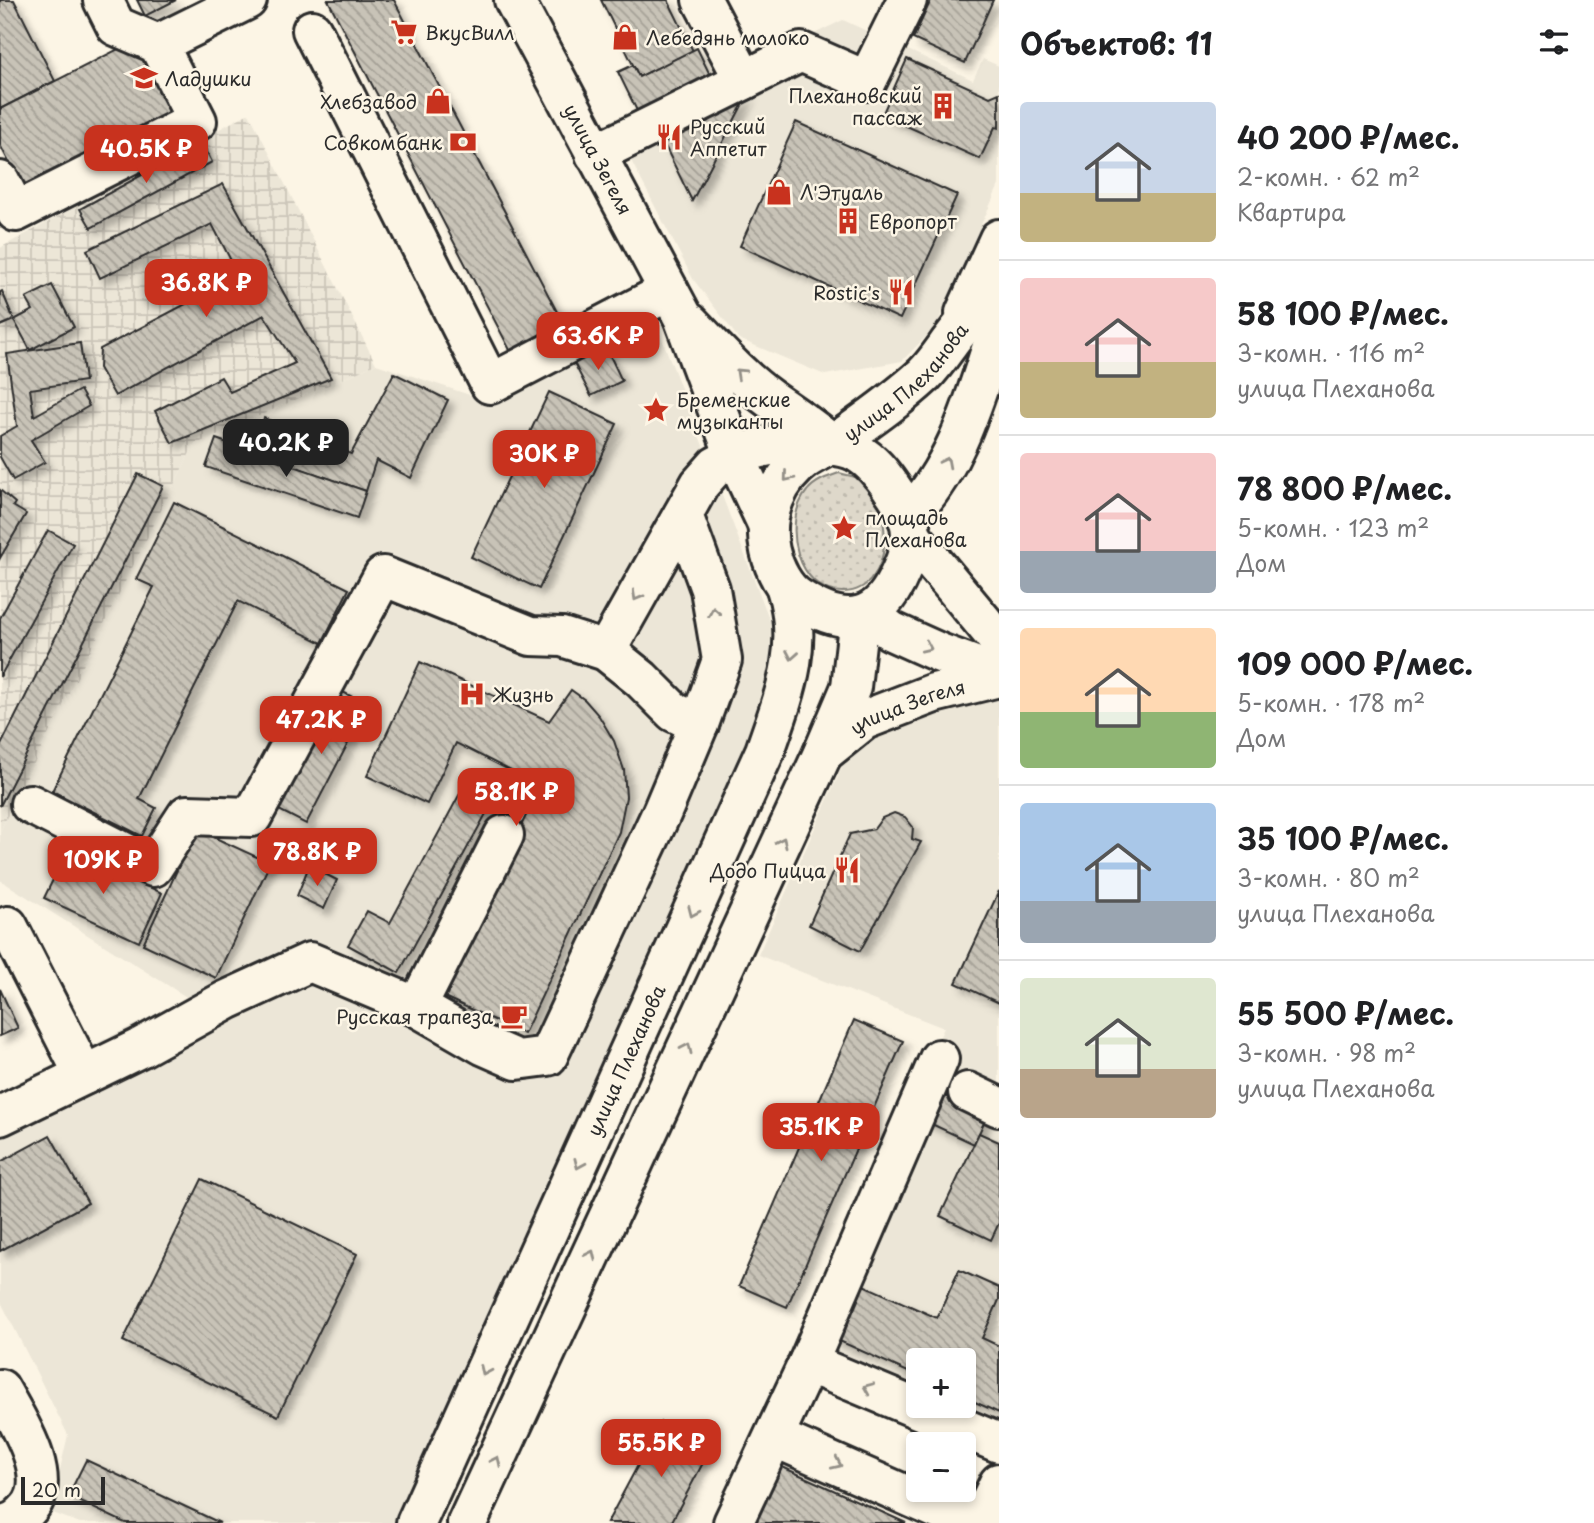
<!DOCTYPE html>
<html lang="ru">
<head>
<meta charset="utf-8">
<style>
  body { margin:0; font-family:"Playpen Sans",sans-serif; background:#f6f6f6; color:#202124; height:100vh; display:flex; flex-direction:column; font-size:26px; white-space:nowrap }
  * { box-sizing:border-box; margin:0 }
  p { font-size:23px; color:#757577 }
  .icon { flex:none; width:38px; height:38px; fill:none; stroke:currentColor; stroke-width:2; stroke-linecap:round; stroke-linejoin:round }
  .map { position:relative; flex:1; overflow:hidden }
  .drawer { display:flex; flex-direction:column; background:#fff; width:595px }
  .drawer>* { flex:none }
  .controls { position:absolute; left:906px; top:1348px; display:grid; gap:14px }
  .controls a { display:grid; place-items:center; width:70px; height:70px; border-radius:7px; background:#fff; box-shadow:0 4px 10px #0003; font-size:35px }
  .scale { position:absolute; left:21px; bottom:18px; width:84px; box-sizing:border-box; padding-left:7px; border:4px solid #2b2b2b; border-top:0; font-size:19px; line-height:24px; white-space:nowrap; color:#2b2b2b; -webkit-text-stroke:5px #fcf5e5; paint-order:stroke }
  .price { position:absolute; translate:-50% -60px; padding:0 16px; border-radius:14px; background:#c8321e; color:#fff; font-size:23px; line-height:46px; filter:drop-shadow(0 2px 4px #0008) }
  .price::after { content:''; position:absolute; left:50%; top:42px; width:21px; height:16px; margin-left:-10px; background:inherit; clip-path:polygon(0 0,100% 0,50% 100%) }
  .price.selected { background:#222; color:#fff }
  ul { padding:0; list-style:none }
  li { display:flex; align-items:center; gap:21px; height:175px; padding:0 21px }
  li+li { border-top:2px solid #e0e0e0 }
  li span { display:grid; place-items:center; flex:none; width:196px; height:140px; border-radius:7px; color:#555 }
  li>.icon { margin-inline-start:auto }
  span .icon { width:84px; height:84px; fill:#fffc; stroke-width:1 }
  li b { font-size:30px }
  h2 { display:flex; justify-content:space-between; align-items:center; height:84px; padding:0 21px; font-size:30px }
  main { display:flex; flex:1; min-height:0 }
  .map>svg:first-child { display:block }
  .built { fill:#ece6d7 }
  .industrial { fill:url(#industrial-grid) }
  .grass { fill:url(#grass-dots); stroke:#84827a; stroke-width:2 }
  .building { fill:url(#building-back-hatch); stroke:#2b2b2b; stroke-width:2; filter:url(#shadow) }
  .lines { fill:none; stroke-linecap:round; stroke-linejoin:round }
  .minor-casing { stroke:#2b2b2b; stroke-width:44 }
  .major-casing { stroke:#2b2b2b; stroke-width:44 }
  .minor { stroke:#fcf5e5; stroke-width:38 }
  .major { stroke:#fcf5e5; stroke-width:38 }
  .oneway { stroke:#949088 }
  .labels { text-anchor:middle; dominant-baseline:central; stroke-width:5; stroke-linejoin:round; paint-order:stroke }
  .poi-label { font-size:19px; fill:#2b2b2b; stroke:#fcf5e5; text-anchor:start }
  .street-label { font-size:19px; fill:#2b2b2b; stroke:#fcf5e5 }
</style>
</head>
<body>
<main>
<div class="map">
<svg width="999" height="1523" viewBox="0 0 999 1523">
  <defs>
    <pattern id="industrial-grid" width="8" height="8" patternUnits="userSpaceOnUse" patternTransform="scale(1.75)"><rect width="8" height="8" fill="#ece6d7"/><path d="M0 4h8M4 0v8" fill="none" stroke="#cbc5b9"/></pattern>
    <pattern id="grass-dots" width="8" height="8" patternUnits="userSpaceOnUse" patternTransform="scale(1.75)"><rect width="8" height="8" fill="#ded8ca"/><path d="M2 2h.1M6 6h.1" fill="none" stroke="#bfbaae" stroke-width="1.8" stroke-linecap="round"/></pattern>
    <pattern id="building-back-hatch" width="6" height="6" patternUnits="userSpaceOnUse" patternTransform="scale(1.75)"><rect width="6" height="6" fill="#c8c3b7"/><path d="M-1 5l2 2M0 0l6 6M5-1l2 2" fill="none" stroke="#a39f95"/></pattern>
    <filter id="shadow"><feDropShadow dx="6" dy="6" stdDeviation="3.5" flood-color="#0004"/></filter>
  </defs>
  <rect width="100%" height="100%" fill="#fcf5e5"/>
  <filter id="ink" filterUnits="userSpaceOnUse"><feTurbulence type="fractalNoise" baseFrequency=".0143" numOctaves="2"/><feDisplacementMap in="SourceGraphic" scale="14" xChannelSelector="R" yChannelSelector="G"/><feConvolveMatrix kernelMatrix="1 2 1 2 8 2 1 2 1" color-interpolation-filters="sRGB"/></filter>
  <g filter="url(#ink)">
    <!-- built -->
    <g class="built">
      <polygon points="843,20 973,80 983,59 999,66 999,185 936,326 902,361 825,375 739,339 693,279 615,130"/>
      <polygon points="653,315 781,650 771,698 403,1523 80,1523 50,1512 68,1435 0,1300 0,1091 188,998 0,880 0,831 194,445 376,364 482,399"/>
      <polygon points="999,696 999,1436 926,1405 964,1405 964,1360 919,1360 919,1402 790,1348 944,1028 758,955 852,745 904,711"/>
    </g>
    <!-- industrial -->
    <polygon class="industrial" points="249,113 376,364 194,445 0,831 0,248"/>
    <!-- grass -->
    <path class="grass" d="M839 473C845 475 855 476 860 479 895 504 895 590 844 592 797 594 781 522 807 491 815 481 827 477 839 473Z"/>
    <!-- building -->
    <g class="building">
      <polygon points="0,0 14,0 55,81 0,109"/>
      <polygon points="137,0 176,0 145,16"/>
      <polygon points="328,0 394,0 564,325 511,352"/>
      <polygon points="601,0 668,0 693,51 639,77"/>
      <polygon points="931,0 993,0 965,63 913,39"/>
      <polygon points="136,40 176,118 26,195 0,145 0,109"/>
      <polygon points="697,48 712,79 639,115 618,72 633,65 639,77"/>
      <polygon points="907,59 990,97 999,93 999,128 995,127 980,159 882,115"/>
      <polygon points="747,96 692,201 661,138"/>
      <polygon points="796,122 957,195 900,319 740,246"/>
      <polygon points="202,142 212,162 91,228 80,209"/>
      <polygon points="223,184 331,378 172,443 155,411 221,377 230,392 295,363 264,315 115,396 99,368 100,349 239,276 212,224 100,278 87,250"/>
      <polygon points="52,285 74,327 30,350 14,320 33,310 26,298"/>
      <polygon points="2,291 14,320 0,326 0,292"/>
      <polygon points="80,343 85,381 30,389 34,416 80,390 89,406 31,440 45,462 13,480 0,457 0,436 17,426 7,354"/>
      <polygon points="606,347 622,381 591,396 574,363"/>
      <polygon points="394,373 448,400 411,478 376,460 366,491 251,452 264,418 351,454"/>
      <polygon points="549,392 617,424 539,589 471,557"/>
      <polygon points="216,439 366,491 357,518 206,467"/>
      <polygon points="138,474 163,486 0,806 0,747"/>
      <polygon points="0,490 15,503 13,506 26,514 0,558"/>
      <polygon points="174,502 349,589 322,643 238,601 139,799 156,808 142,836 52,791 154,587 136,579"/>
      <polygon points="48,530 73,544 0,677 0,618"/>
      <polygon points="420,662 549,721 571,690 585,700 599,716 614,741 624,770 626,797 619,832 524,1034 440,995 533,801 523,777 456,743 427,804 367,776"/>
      <polygon points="337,689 368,705 306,824 275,808"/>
      <polygon points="464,786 493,801 399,973 348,945 367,911 390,923"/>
      <polygon points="894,813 905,817 913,827 912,839 921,842 860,951 809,925 850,834 874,829 882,818"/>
      <polygon points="196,829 270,863 216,978 143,944"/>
      <polygon points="68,849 162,893 139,942 44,898"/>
      <polygon points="309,866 337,880 324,909 297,896"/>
      <polygon points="999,891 999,1003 956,983"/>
      <polygon points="0,989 18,1028 0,1036"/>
      <polygon points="854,1020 903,1041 787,1307 739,1286"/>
      <polygon points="936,1092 987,1116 974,1144 923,1120"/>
      <polygon points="979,1133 999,1142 999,1223 991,1240 940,1216"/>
      <polygon points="50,1135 88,1203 0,1251 0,1162"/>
      <polygon points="202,1179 357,1254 278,1416 123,1341"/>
      <polygon points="959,1270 999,1288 999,1300 982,1338 999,1346 999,1413 964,1397 964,1360 919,1360 919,1377 824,1334 850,1279 937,1318"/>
      <polygon points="661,1422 711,1448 671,1523 607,1523"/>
      <polygon points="86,1460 220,1523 125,1523 68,1496"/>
      <polygon points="778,1465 906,1523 759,1523 752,1520"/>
    </g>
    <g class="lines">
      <!-- minor casing -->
      <g class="minor-casing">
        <g id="minor">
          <polyline points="702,0 744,80"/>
          <polyline points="312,30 490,384 669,291"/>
          <polyline points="158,44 247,0"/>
          <polyline points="595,154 801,52 867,81 907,0"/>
          <polyline points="0,181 16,212 197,121 158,44 116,26 103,0"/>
          <polyline points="965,313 999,239"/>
          <polyline points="911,535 999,641"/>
          <polyline points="868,613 891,631 940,653 999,675"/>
          <polyline points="606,651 700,484 716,466 735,456"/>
          <path id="s1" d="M823 753 864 720 934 693 999 677"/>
          <polyline points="30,804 153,867 187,815 252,817 383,576 531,636 562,637 606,651 641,679 674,712 699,724"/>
          <polyline points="8,926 84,1075"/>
          <polyline points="417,1007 504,835"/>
          <polyline points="968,1092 999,1107"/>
          <polyline points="0,1116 140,1048 227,1000 310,962 417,1007 483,1045 517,1060 548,1056 662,812 699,724 722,660 710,589 683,515"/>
          <polyline points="808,1363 999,1443"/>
          <path d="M0 1389C17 1420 57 1479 27 1510 21 1516 17 1521 9 1523"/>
          <polyline points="774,1437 969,1523"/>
          <polyline points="733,1523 808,1363 939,1059"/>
          <polyline points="980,1523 999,1483"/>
        </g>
      </g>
      <!-- major casing -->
      <g class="major-casing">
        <g id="major">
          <path id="s2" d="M514 0 683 317 735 456 768 526"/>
          <path d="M690 323C715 349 740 377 770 399 791 414 812 427 832 445"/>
          <path id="s3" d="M735 456C766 444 795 440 828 445 839 446 849 447 858 453 872 461 882 474 891 487 899 498 907 511 910 525 913 540 907 558 901 571 879 623 846 629 800 599 784 590 774 568 770 551 762 515 777 479 807 458 819 451 832 445 844 437 872 417 899 398 924 375 934 365 942 353 950 342 966 321 983 300 999 279"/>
          <path d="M907 517C958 467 977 391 999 325"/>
          <path id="s4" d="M416 1523 765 751C784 696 805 646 786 588"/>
          <polyline points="467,1523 823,753 851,687 859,616"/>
        </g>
      </g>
      <!-- minor -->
      <use href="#minor" class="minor"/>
      <!-- major -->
      <use href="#major" class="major"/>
    </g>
    <!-- one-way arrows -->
    <defs><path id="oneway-chevron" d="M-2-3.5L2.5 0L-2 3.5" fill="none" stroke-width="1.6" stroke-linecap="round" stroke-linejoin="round" transform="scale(1.75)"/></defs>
    <g class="oneway">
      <use href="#oneway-chevron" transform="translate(740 373) rotate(-137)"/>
      <use href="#oneway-chevron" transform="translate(946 462) rotate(-63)"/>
      <use href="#oneway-chevron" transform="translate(788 477) rotate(130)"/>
      <use href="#oneway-chevron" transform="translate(637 596) rotate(119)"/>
      <use href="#oneway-chevron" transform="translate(714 612) rotate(-100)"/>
      <use href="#oneway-chevron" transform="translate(927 647) rotate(24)"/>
      <use href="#oneway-chevron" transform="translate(792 655) rotate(100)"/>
      <use href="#oneway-chevron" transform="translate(782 842) rotate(-65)"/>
      <use href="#oneway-chevron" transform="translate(693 912) rotate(114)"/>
      <use href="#oneway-chevron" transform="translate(687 1048) rotate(-65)"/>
      <use href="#oneway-chevron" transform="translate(579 1164) rotate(114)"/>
      <use href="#oneway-chevron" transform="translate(591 1255) rotate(-65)"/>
      <use href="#oneway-chevron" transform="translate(485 1371) rotate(114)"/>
      <use href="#oneway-chevron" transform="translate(868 1388) rotate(-157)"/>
      <use href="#oneway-chevron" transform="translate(496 1461) rotate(-65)"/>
      <use href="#oneway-chevron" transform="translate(837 1464) rotate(24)"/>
    </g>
  </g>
  <!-- icons -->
  <defs>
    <g id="supermarket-bare" transform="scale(2.1)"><path d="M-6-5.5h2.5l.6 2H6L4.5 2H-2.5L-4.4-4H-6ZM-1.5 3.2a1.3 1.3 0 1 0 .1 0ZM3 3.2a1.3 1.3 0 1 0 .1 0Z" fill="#c8321e" stroke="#fcf5e5" stroke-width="2.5" paint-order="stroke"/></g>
    <g id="shop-bare" transform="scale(2.1)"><path d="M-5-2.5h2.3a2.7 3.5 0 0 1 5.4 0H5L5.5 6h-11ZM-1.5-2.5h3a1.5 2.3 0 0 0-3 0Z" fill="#c8321e" stroke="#fcf5e5" stroke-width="2.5" paint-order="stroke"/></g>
    <g id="school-bare" transform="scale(2.1)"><path d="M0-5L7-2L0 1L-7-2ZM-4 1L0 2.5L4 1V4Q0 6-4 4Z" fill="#c8321e" stroke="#fcf5e5" stroke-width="2.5" paint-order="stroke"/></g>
    <g id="building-bare" transform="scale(2.1)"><path d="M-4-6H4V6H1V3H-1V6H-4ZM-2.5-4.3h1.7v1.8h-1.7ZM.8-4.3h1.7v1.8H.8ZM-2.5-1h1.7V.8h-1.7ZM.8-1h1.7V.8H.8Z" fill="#c8321e" stroke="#fcf5e5" stroke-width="2.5" paint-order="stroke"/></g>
    <g id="restaurant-bare" transform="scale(2.1)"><path d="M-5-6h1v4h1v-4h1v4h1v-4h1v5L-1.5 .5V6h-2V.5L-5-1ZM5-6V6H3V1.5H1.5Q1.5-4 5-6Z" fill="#c8321e" stroke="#fcf5e5" stroke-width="2.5" paint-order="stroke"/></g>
    <g id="bank-bare" transform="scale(2.1)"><path d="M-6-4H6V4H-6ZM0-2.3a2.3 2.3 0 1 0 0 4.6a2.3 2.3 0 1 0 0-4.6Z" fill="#c8321e" stroke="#fcf5e5" stroke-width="2.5" paint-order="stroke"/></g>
    <g id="sight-bare" transform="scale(2.1)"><path d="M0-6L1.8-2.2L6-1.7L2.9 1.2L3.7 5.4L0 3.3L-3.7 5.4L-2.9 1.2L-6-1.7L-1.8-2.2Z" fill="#c8321e" stroke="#fcf5e5" stroke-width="2.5" paint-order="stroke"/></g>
    <g id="hospital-bare" transform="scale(2.1)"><path d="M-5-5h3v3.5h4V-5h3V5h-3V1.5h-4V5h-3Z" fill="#c8321e" stroke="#fcf5e5" stroke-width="2.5" paint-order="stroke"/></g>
    <g id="cafe-bare" transform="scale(2.1)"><path d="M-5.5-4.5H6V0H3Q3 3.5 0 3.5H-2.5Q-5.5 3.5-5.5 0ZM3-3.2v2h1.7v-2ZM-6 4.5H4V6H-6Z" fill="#c8321e" stroke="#fcf5e5" stroke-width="2.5" paint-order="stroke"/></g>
  </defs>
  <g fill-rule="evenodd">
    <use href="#supermarket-bare" x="404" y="32"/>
    <use href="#shop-bare" x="625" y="37"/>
    <use href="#school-bare" x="144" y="78"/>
    <use href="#shop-bare" x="438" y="101"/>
    <use href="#building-bare" x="943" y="106"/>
    <use href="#restaurant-bare" x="669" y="137"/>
    <use href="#bank-bare" x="463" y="142"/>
    <use href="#shop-bare" x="779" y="192"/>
    <use href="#building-bare" x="848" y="221"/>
    <use href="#restaurant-bare" x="901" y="292"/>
    <use href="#sight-bare" x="656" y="410"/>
    <use href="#sight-bare" x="844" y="528"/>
    <use href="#hospital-bare" x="472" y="694"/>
    <use href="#restaurant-bare" x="847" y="870"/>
    <use href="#cafe-bare" x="514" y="1016"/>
  </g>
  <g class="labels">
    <!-- poi labels -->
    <g class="poi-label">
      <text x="425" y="32">ВкусВилл</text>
      <text x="646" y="37">Лебедянь молоко</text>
      <text x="165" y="78">Ладушки</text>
      <text x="922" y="95" text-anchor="end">Плехановский<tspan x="922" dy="22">пассаж</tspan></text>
      <text x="417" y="101" text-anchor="end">Хлебзавод</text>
      <text x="690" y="126">Русский<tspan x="690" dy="22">Аппетит</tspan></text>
      <text x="442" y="142" text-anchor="end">Совкомбанк</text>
      <text x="800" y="192">Л'Этуаль</text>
      <text x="869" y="221">Европорт</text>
      <text x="880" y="292" text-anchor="end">Rostic's</text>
      <text x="677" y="399">Бременские<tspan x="677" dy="22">музыканты</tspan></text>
      <text x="865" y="517">площадь<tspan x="865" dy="22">Плеханова</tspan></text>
      <text x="493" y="694">Жизнь</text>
      <text x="826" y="870" text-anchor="end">Додо Пицца</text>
      <text x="493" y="1016" text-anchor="end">Русская трапеза</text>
    </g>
    <!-- street labels -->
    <g class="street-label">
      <text stroke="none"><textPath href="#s2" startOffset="180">улица Зегеля</textPath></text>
      <text stroke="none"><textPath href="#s3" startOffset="681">улица Плеханова</textPath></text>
      <text stroke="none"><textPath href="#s1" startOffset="98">улица Зегеля</textPath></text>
      <text stroke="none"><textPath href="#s4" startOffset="508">улица Плеханова</textPath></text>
    </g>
  </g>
</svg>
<div class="controls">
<a>+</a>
<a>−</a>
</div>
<div class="scale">20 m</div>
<b class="price" style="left:146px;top:185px">40.5K ₽</b>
<b class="price" style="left:206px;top:319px">36.8K ₽</b>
<b class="price" style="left:598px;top:372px">63.6K ₽</b>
<b class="price selected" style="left:286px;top:479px">40.2K ₽</b>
<b class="price" style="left:544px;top:490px">30K ₽</b>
<b class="price" style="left:321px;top:756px">47.2K ₽</b>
<b class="price" style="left:516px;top:828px">58.1K ₽</b>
<b class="price" style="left:317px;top:888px">78.8K ₽</b>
<b class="price" style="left:103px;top:896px">109K ₽</b>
<b class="price" style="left:821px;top:1163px">35.1K ₽</b>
<b class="price" style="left:661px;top:1479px">55.5K ₽</b>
</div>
<section class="drawer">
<h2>Объектов: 11<svg class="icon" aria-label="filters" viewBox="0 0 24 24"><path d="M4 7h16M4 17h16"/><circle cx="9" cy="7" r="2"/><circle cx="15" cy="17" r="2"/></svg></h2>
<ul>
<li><span style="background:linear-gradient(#c9d6e8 65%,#c2b280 0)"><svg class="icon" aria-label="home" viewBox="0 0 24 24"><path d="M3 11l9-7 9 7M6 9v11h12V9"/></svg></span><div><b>40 200 ₽/мес.</b><p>2-комн. · 62 m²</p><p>Квартира</p></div></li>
<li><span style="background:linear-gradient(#f6c9c9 60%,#c2b280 0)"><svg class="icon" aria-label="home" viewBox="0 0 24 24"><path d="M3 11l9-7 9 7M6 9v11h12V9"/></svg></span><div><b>58 100 ₽/мес.</b><p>3-комн. · 116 m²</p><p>улица Плеханова</p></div></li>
<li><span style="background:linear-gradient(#f6c9c9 70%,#9aa5b1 0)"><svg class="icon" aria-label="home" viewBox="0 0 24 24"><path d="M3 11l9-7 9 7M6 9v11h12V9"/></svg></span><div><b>78 800 ₽/мес.</b><p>5-комн. · 123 m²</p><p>Дом</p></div></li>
<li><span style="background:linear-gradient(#ffd9b3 60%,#8fb573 0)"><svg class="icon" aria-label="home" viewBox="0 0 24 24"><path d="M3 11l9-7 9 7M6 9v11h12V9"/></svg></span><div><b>109 000 ₽/мес.</b><p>5-комн. · 178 m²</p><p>Дом</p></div></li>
<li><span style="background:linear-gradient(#a9c7e8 70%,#9aa5b1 0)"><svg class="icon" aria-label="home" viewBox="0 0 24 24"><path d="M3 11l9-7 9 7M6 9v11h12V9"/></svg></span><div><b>35 100 ₽/мес.</b><p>3-комн. · 80 m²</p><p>улица Плеханова</p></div></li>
<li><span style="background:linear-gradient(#dfe7d0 65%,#b9a48a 0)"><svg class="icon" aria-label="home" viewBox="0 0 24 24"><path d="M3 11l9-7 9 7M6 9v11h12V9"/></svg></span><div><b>55 500 ₽/мес.</b><p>3-комн. · 98 m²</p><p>улица Плеханова</p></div></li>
</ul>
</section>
</main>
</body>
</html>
